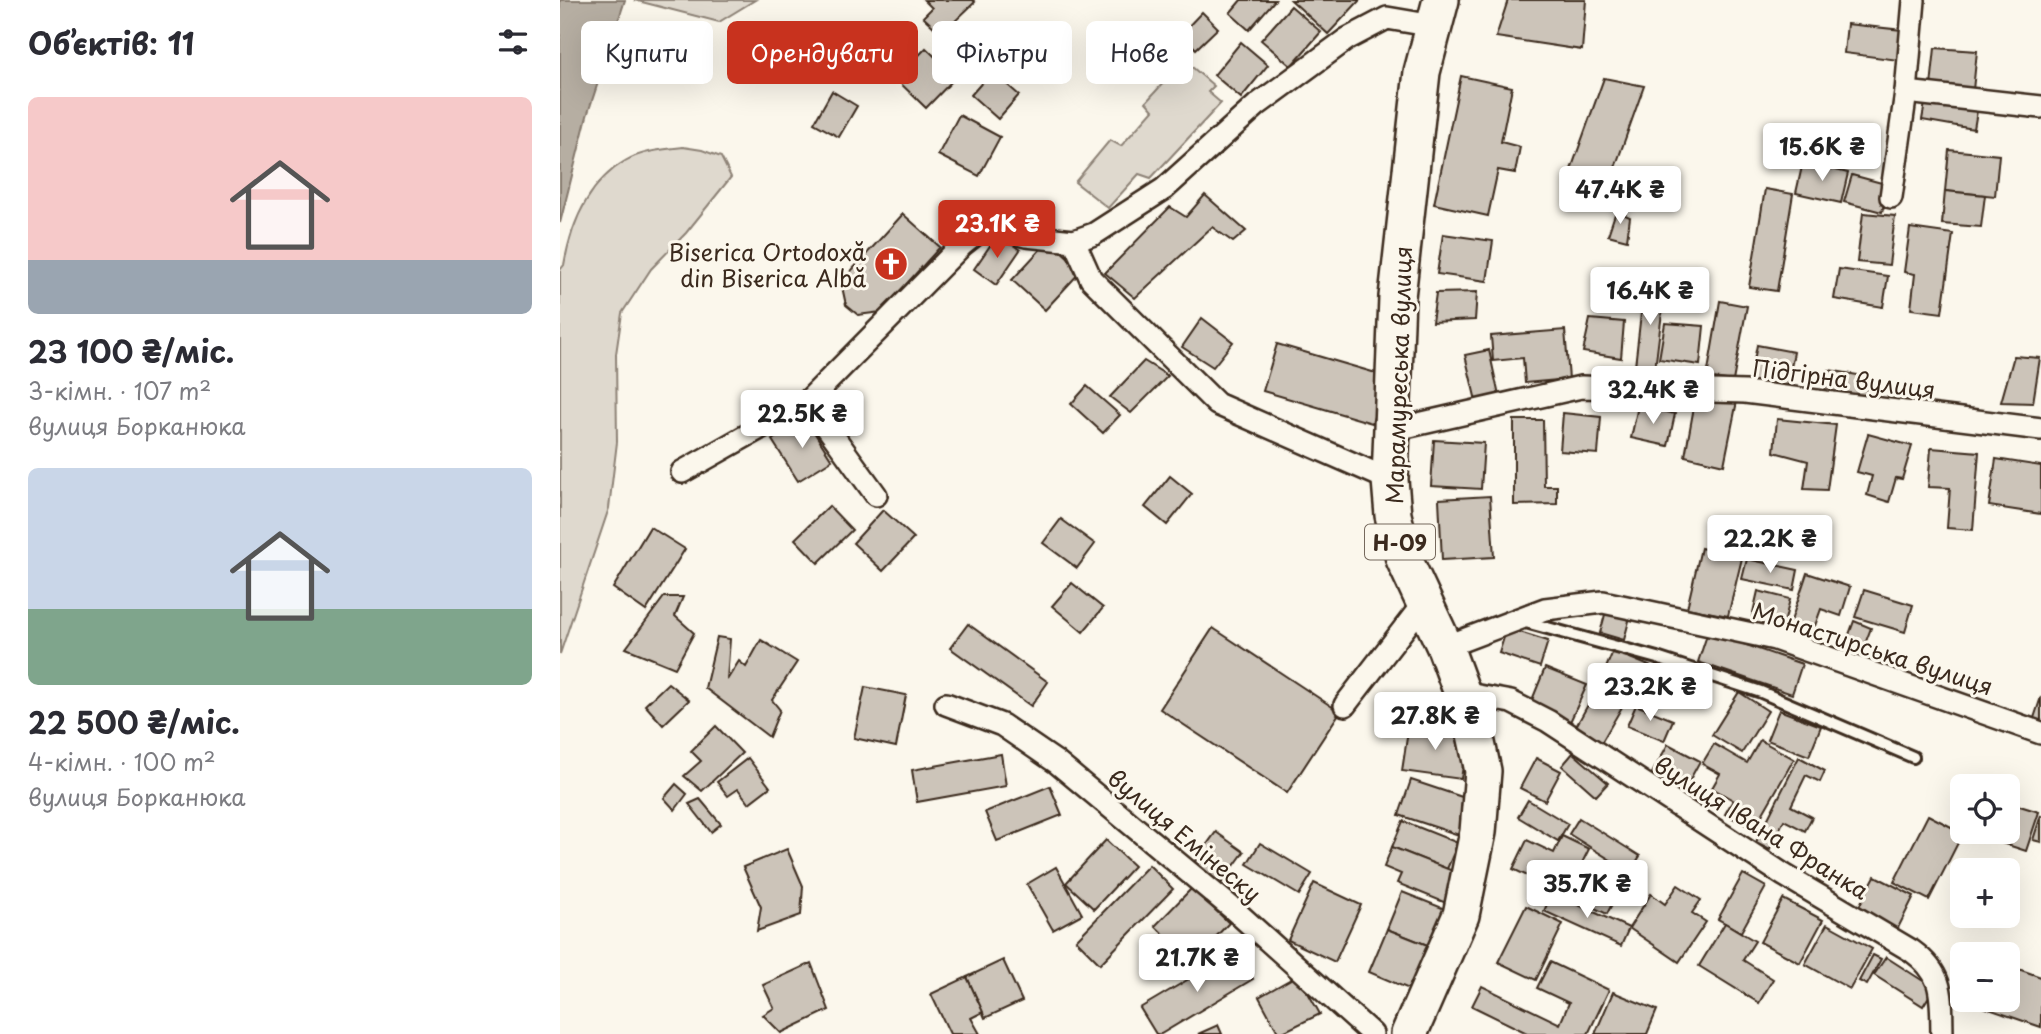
<!DOCTYPE html>
<html lang="uk">
<head>
<meta charset="utf-8">
<style>
  body { margin:0; font-family:"Playpen Sans",sans-serif; background:#f7f7f7; color:#2b2b33; height:100vh; display:flex; flex-direction:column; font-size:26px; white-space:nowrap }
  * { box-sizing:border-box; margin:0 }
  p { font-size:23px; color:#7c7c81 }
  .icon { flex:none; width:38px; height:38px; fill:none; stroke:currentColor; stroke-width:2; stroke-linecap:round; stroke-linejoin:round }
  .map { position:relative; flex:1; overflow:hidden }
  .drawer { display:flex; flex-direction:column; background:#fff; width:560px }
  .drawer>* { flex:none }
  .hud { position:absolute; left:21px; top:21px; width:665px; height:63px; display:flex; gap:14px }
  .controls { position:absolute; left:1390px; top:774px; display:grid; gap:14px }
  .controls a { display:grid; place-items:center; width:70px; height:70px; border-radius:10px; background:#fff; box-shadow:0 7px 28px #0002; font-size:35px }
  .price { position:absolute; translate:-50% -60px; padding:0 16px; border-radius:7px; background:#fff; color:#222; font-size:23px; line-height:46px; filter:drop-shadow(0 2px 4px #0008) }
  .price::after { content:''; position:absolute; left:50%; top:42px; width:21px; height:16px; margin-left:-10px; background:inherit; clip-path:polygon(0 0,100% 0,50% 100%) }
  .price.on { background:#c8321e; color:#fff }
  ul { padding:0; list-style:none }
  li { display:grid; align-content:center; gap:14px; height:371px; padding:0 28px }
  li span { display:grid; place-items:center; height:217px; border-radius:10px; color:#555 }
  li>.icon { margin-inline-start:auto }
  span .icon { width:126px; height:126px; fill:#fffc; stroke-width:1 }
  li b { font-size:30px }
  h2 { display:flex; justify-content:space-between; align-items:center; height:84px; padding:0 28px; font-size:30px }
  .chip { padding:0 24px; border-radius:10px; background:#fff; box-shadow:0 7px 28px #0002; font-size:24px; line-height:63px }
  .chip.on { background:#c8321e; color:#fff }
  main { display:flex; flex:1; min-height:0 }
  .map>svg:first-child { display:block }
  .green { fill:#dfd9ce; stroke:#8d8276; stroke-width:2 }
  .water { fill:#b6aea2; stroke:#85796d; stroke-width:2 }
  .building { fill:#ccc4b9; stroke:#3b2a1e; stroke-width:2 }
  .lines { fill:none; stroke-linecap:round; stroke-linejoin:round }
  .service-casing { stroke:#3b2a1e; stroke-width:16 }
  .minor-casing { stroke:#3b2a1e; stroke-width:26 }
  .primary-casing { stroke:#3b2a1e; stroke-width:40 }
  .service { stroke:#fbf7ec; stroke-width:10 }
  .minor { stroke:#fbf7ec; stroke-width:21 }
  .primary { stroke:#fbf7ec; stroke-width:35 }
  .labels { text-anchor:middle; dominant-baseline:central; stroke-width:6; stroke-linejoin:round; paint-order:stroke }
  .shield { fill:#fbf7ec; stroke:#75685c; stroke-width:2 }
  .shield-label { font-size:21px; font-weight:bold; fill:#3b2a1e }
  .poi-label { font-size:23px; fill:#3b2a1e; stroke:#fbf7ec; text-anchor:end }
  .street-label { font-size:23px; fill:#3b2a1e; stroke:#fbf7ec }
</style>
</head>
<body>
<main>
<section class="drawer">
<h2>Об’єктів: 11<svg class="icon" aria-label="filters" viewBox="0 0 24 24"><path d="M4 7h16M4 17h16"/><circle cx="9" cy="7" r="2"/><circle cx="15" cy="17" r="2"/></svg></h2>
<ul>
<li><span style="background:linear-gradient(#f6c9c9 75%,#9aa5b1 0)"><svg class="icon" aria-label="home" viewBox="0 0 24 24"><path d="M3 11l9-7 9 7M6 9v11h12V9"/></svg></span><div><b>23 100 ₴/міс.</b><p>3-кімн. · 107 m²</p><p>вулиця Борканюка</p></div></li>
<li><span style="background:linear-gradient(#c9d6e8 65%,#7fa58c 0)"><svg class="icon" aria-label="home" viewBox="0 0 24 24"><path d="M3 11l9-7 9 7M6 9v11h12V9"/></svg></span><div><b>22 500 ₴/міс.</b><p>4-кімн. · 100 m²</p><p>вулиця Борканюка</p></div></li>
</ul>
</section>
<div class="map">
<svg width="1481" height="1034" viewBox="0 0 1481 1034">
  <rect width="100%" height="100%" fill="#fbf7ec"/>
  <filter id="ink" filterUnits="userSpaceOnUse"><feTurbulence type="fractalNoise" baseFrequency=".0143" numOctaves="2"/><feDisplacementMap in="SourceGraphic" scale="14" xChannelSelector="R" yChannelSelector="G"/><feConvolveMatrix kernelMatrix="1 2 1 2 8 2 1 2 1" color-interpolation-filters="sRGB"/></filter>
  <g filter="url(#ink)">
    <!-- green -->
    <g class="green">
      <polygon points="74,0 195,0 159,22"/>
      <polygon points="624,60 654,86 648,92 661,103 591,178 579,174 548,208 515,182 550,140 561,146 593,110 586,102"/>
      <path d="M123 147 142 150 161 157 171 177 126 233 91 269 62 313 56 354 57 442 49 508 0 654V270L4 265C11 225 28 183 65 161 81 151 105 149 123 147Z"/>
    </g>
    <!-- water -->
    <polygon class="water" points="0,0 65,0 27,116 0,223"/>
    <!-- building -->
    <g class="building">
      <polygon points="364,0 413,0 415,2 388,28 381,22 375,28 363,17 372,8"/>
      <polygon points="681,0 715,0 689,30 670,13"/>
      <polygon points="731,0 800,0 768,34"/>
      <polygon points="948,0 1026,0 1022,50 936,37"/>
      <polygon points="731,6 761,32 731,66 701,40"/>
      <polygon points="642,12 658,28 636,49 621,34"/>
      <polygon points="1287,24 1342,30 1338,60 1284,53"/>
      <polygon points="681,42 708,65 681,98 654,75"/>
      <polygon points="366,48 396,77 366,108 336,79"/>
      <polygon points="1375,48 1417,51 1413,90 1371,86"/>
      <polygon points="432,71 459,95 438,119 411,95"/>
      <polygon points="901,76 952,87 941,142 960,147 955,173 938,170 928,216 874,204"/>
      <polygon points="1044,78 1084,86 1046,193 1008,178"/>
      <polygon points="272,91 297,106 279,137 254,123"/>
      <polygon points="1365,103 1417,111 1414,129 1362,120"/>
      <polygon points="399,115 440,137 419,176 378,155"/>
      <polygon points="1389,150 1439,155 1435,196 1385,191"/>
      <polygon points="1243,162 1288,173 1281,203 1236,193"/>
      <polygon points="1292,175 1329,185 1322,212 1284,202"/>
      <polygon points="1205,189 1233,194 1217,291 1189,287"/>
      <polygon points="1385,191 1425,195 1421,227 1382,224"/>
      <polygon points="645,195 686,231 673,242 652,227 575,298 545,273 610,207 626,217"/>
      <polygon points="1056,211 1070,217 1067,240 1048,235"/>
      <polygon points="1303,213 1335,216 1329,265 1297,262"/>
      <polygon points="343,214 380,247 321,312 298,315 286,305 281,282"/>
      <polygon points="1350,228 1393,234 1382,313 1351,309 1355,274 1344,272"/>
      <polygon points="438,234 460,250 436,285 414,269"/>
      <polygon points="883,234 933,241 927,281 877,274"/>
      <polygon points="489,240 522,270 485,310 452,280"/>
      <polygon points="1279,269 1328,276 1323,307 1274,299"/>
      <polygon points="1085,278 1106,280 1094,377 1074,375"/>
      <polygon points="917,292 915,320 872,322 876,293"/>
      <polygon points="1160,301 1187,306 1173,381 1147,377"/>
      <polygon points="642,318 673,342 653,367 622,347"/>
      <polygon points="1030,319 1064,322 1061,358 1023,352"/>
      <polygon points="1105,323 1144,326 1140,365 1099,359"/>
      <polygon points="1005,330 1009,379 965,383 963,358 933,361 931,336"/>
      <polygon points="717,344 826,376 812,423 703,391"/>
      <polygon points="1197,345 1234,352 1227,388 1190,381"/>
      <polygon points="929,350 939,396 916,401 905,355"/>
      <polygon points="1454,356 1480,358 1473,403 1441,402"/>
      <polygon points="584,361 608,376 571,413 550,397"/>
      <polygon points="1269,370 1309,377 1305,403 1264,396"/>
      <polygon points="527,386 560,415 543,433 511,404"/>
      <polygon points="1136,396 1177,401 1164,465 1125,456"/>
      <polygon points="1078,406 1115,414 1108,446 1071,438"/>
      <polygon points="1003,413 1041,417 1038,454 1000,451"/>
      <polygon points="245,418 272,460 238,481 212,440"/>
      <polygon points="1217,419 1276,425 1267,490 1244,489 1248,461 1214,452"/>
      <polygon points="954,420 983,420 984,486 997,486 997,504 954,505"/>
      <polygon points="1308,434 1352,446 1342,479 1336,478 1329,502 1307,495 1312,476 1297,472"/>
      <polygon points="874,440 924,443 921,489 871,486"/>
      <polygon points="1371,448 1419,452 1413,530 1387,528 1390,488 1368,487"/>
      <polygon points="1436,459 1481,466 1481,514 1429,506"/>
      <polygon points="610,476 632,494 607,525 585,507"/>
      <polygon points="930,496 934,557 882,560 879,499"/>
      <polygon points="269,506 292,530 258,563 235,539"/>
      <polygon points="323,510 354,538 323,571 293,543"/>
      <polygon points="501,519 535,544 517,568 483,543"/>
      <polygon points="90,527 125,549 86,611 53,588"/>
      <polygon points="1141,548 1182,558 1168,616 1127,608"/>
      <polygon points="1187,559 1238,570 1234,590 1182,579"/>
      <polygon points="1247,573 1290,587 1281,616 1261,609 1252,634 1229,627"/>
      <polygon points="512,583 543,608 523,632 492,606"/>
      <polygon points="1304,590 1353,605 1345,632 1295,617"/>
      <polygon points="1198,591 1230,599 1224,624 1192,617"/>
      <polygon points="104,597 123,597 115,616 134,633 115,668 66,648"/>
      <polygon points="1046,611 1070,617 1064,640 1040,633"/>
      <polygon points="1294,621 1311,628 1300,657 1283,651"/>
      <polygon points="408,624 488,682 471,706 390,648"/>
      <polygon points="653,628 780,712 727,793 600,709"/>
      <polygon points="947,628 988,641 980,667 939,653"/>
      <polygon points="1148,632 1242,664 1232,694 1138,662"/>
      <polygon points="157,637 170,639 167,680 179,661 186,667 201,640 237,662 212,700 220,710 209,737 145,688"/>
      <polygon points="1053,651 1099,670 1085,704 1039,685"/>
      <polygon points="985,668 1027,685 1010,722 970,705"/>
      <polygon points="108,683 129,700 103,725 85,705"/>
      <polygon points="305,687 346,695 336,747 294,738"/>
      <polygon points="1035,692 1062,707 1040,745 1014,730"/>
      <polygon points="1179,692 1208,711 1182,753 1152,735"/>
      <polygon points="1481,697 1481,727 1472,724"/>
      <polygon points="1076,705 1113,720 1104,741 1067,726"/>
      <polygon points="1219,710 1261,726 1249,756 1207,740"/>
      <polygon points="849,724 908,732 901,779 842,771"/>
      <polygon points="156,726 182,753 142,791 124,776 141,761 131,751"/>
      <polygon points="1200,740 1234,759 1194,829 1165,814 1173,800 1152,788 1160,774 1142,764 1154,744 1187,763"/>
      <polygon points="1108,744 1140,761 1121,796 1089,779"/>
      <polygon points="1013,753 1048,783 1036,796 1002,766"/>
      <polygon points="441,754 446,786 357,802 352,770"/>
      <polygon points="1239,757 1265,771 1260,782 1246,775 1231,806 1252,817 1245,831 1224,820 1210,849 1196,842"/>
      <polygon points="188,758 210,787 189,803 178,789 168,796 157,782"/>
      <polygon points="976,758 1001,771 985,801 960,788"/>
      <polygon points="851,780 911,800 899,835 839,815"/>
      <polygon points="116,784 127,794 115,810 104,798"/>
      <polygon points="490,786 502,815 437,841 425,812"/>
      <polygon points="140,799 161,824 151,832 129,804"/>
      <polygon points="968,800 1008,824 998,841 958,817"/>
      <polygon points="1447,802 1479,812 1466,851 1411,833 1447,831"/>
      <polygon points="1368,815 1403,833 1369,900 1334,882"/>
      <polygon points="1481,815 1481,842 1473,840"/>
      <polygon points="1019,818 1080,856 1070,872 1009,834"/>
      <polygon points="843,821 898,843 887,869 832,847"/>
      <polygon points="656,832 684,852 660,885 632,865"/>
      <polygon points="1002,836 1029,849 1019,869 1060,888 1047,914 953,869 967,840 994,853"/>
      <polygon points="546,840 574,866 534,909 506,883"/>
      <polygon points="700,843 752,874 739,895 687,864"/>
      <polygon points="832,847 898,873 886,903 837,883 841,874 824,867"/>
      <polygon points="227,849 243,886 241,915 197,931 201,907 183,867"/>
      <polygon points="589,865 613,889 540,964 516,940"/>
      <polygon points="496,867 522,914 493,930 467,884"/>
      <polygon points="1183,874 1206,887 1181,932 1158,919"/>
      <polygon points="1315,876 1354,896 1337,930 1297,910"/>
      <polygon points="754,883 801,905 775,962 728,940"/>
      <polygon points="1118,885 1141,900 1132,913 1146,922 1119,962 1069,928 1091,894 1105,904"/>
      <polygon points="632,888 669,923 632,962 595,926"/>
      <polygon points="842,892 890,911 875,948 827,929"/>
      <polygon points="992,893 1069,928 1061,946 984,911"/>
      <polygon points="1223,899 1263,920 1240,963 1200,942"/>
      <polygon points="966,906 1003,924 976,980 938,962"/>
      <polygon points="1165,923 1195,941 1183,960 1213,979 1199,1003 1139,966"/>
      <polygon points="1267,924 1312,949 1290,989 1245,964"/>
      <polygon points="827,929 875,948 856,992 809,972"/>
      <polygon points="676,951 693,979 601,1034 596,1034 580,1008"/>
      <polygon points="1313,955 1321,959 1307,985 1299,981"/>
      <polygon points="1326,957 1374,988 1363,1006 1314,975"/>
      <polygon points="443,960 462,1001 425,1018 407,977"/>
      <polygon points="990,962 1049,990 1028,1034 969,1034 912,1006 922,986 1000,1024 1009,1003 977,988"/>
      <polygon points="251,963 269,1010 221,1033 203,1015 214,1008 203,985"/>
      <polygon points="1447,965 1481,977 1481,1027 1420,1006 1423,999 1447,999"/>
      <polygon points="738,975 760,1014 719,1034 699,997"/>
      <polygon points="407,977 423,1012 411,1018 420,1034 390,1034 371,994"/>
      <polygon points="1053,992 1097,1010 1087,1034 1035,1034"/>
      <polygon points="658,1025 662,1034 638,1034"/>
    </g>
    <g class="lines">
      <!-- service casing -->
      <g class="service-casing">
        <polyline id="service" points="962,621 1097,658 1201,692 1353,757"/>
      </g>
      <!-- minor casing -->
      <g class="minor-casing">
        <g id="minor">
          <polyline points="1346,92 1481,107"/>
          <polyline points="1331,197 1346,92 1354,0"/>
          <polyline points="514,241 531,279 657,404 830,480"/>
          <polyline points="248,401 316,495"/>
          <polyline points="832,430 1021,387 1185,392 1481,429"/>
          <polyline points="122,472 248,401 402,245 426,226 466,236 514,241 534,234 604,189 697,105 787,39 827,18 874,26"/>
          <polyline points="885,647 985,609 1043,602 1215,639 1481,733"/>
          <path d="M902 693 951 702 988 721 1224 875 1352 951C1385 975 1381 996 1382 1034"/>
          <polyline points="386,704 442,725 496,762 673,909 812,1034"/>
          <polyline points="785,705 863,604"/>
        </g>
      </g>
      <!-- primary casing -->
      <g class="primary-casing">
        <polyline id="primary" points="849,1034 901,915 918,832 923,771 912,720 885,647 844,559 833,515 830,480 837,297 862,72 881,0"/>
      </g>
      <!-- service -->
      <use href="#service" class="service"/>
      <!-- minor -->
      <use href="#minor" class="minor"/>
      <!-- primary -->
      <use href="#primary" class="primary"/>
    </g>
  </g>
  <!-- icons -->
  <defs>
    <g id="church-disc" transform="scale(1.75)"><circle r="9.5" fill="#c8321e" stroke="#fbf7ec"/><path d="M-1.2-6h2.4v3.5h3.3v2.4h-3.3V6h-2.4V-.1h-3.3v-2.4h3.3Z" fill="#fff"/></g>
  </defs>
  <g fill-rule="evenodd">
    <use href="#church-disc" x="331" y="264"/>
  </g>
  <g class="labels">
    <!-- shield labels -->
    <rect class="shield" x="805" y="524.5" width="70" height="35" rx="5"/>
    <g class="shield-label">
      <text x="840" y="542">Н-09</text>
    </g>
    <!-- poi labels -->
    <g class="poi-label">
      <text x="306" y="251">Biserica Ortodoxă<tspan x="306" dy="26">din Biserica Albă</tspan></text>
    </g>
    <!-- street labels -->
    <g class="street-label">
      <text transform="translate(838 375) rotate(-88)">Марамуреська вулиця</text>
      <text transform="translate(1284 378) rotate(7)">Підгірна вулиця</text>
      <text transform="translate(1313 648) rotate(18)">Монастирська вулиця</text>
      <text transform="translate(1202 827) rotate(32)">вулиця Івана Франка</text>
      <text transform="translate(625 835) rotate(40)">вулиця Емінеску</text>
    </g>
  </g>
</svg>
<div class="controls">
<a><svg class="icon" aria-label="locate" viewBox="0 0 24 24"><circle cx="12" cy="12" r="6"/><path d="M12 2v4M12 18v4M2 12h4M18 12h4"/></svg></a>
<a>+</a>
<a>−</a>
</div>
<b class="price" style="left:1262px;top:183px">15.6K ₴</b>
<b class="price" style="left:1060px;top:226px">47.4K ₴</b>
<b class="price on" style="left:437px;top:260px">23.1K ₴</b>
<b class="price" style="left:1090px;top:327px">16.4K ₴</b>
<b class="price" style="left:1093px;top:426px">32.4K ₴</b>
<b class="price" style="left:242px;top:450px">22.5K ₴</b>
<b class="price" style="left:1210px;top:575px">22.2K ₴</b>
<b class="price" style="left:1090px;top:723px">23.2K ₴</b>
<b class="price" style="left:875px;top:752px">27.8K ₴</b>
<b class="price" style="left:1027px;top:920px">35.7K ₴</b>
<b class="price" style="left:637px;top:994px">21.7K ₴</b>
<div class="hud">
<a class="chip">Купити</a>
<a class="chip on">Орендувати</a>
<a class="chip">Фільтри</a>
<a class="chip">Нове</a>
</div>
</div>
</main>
</body>
</html>
